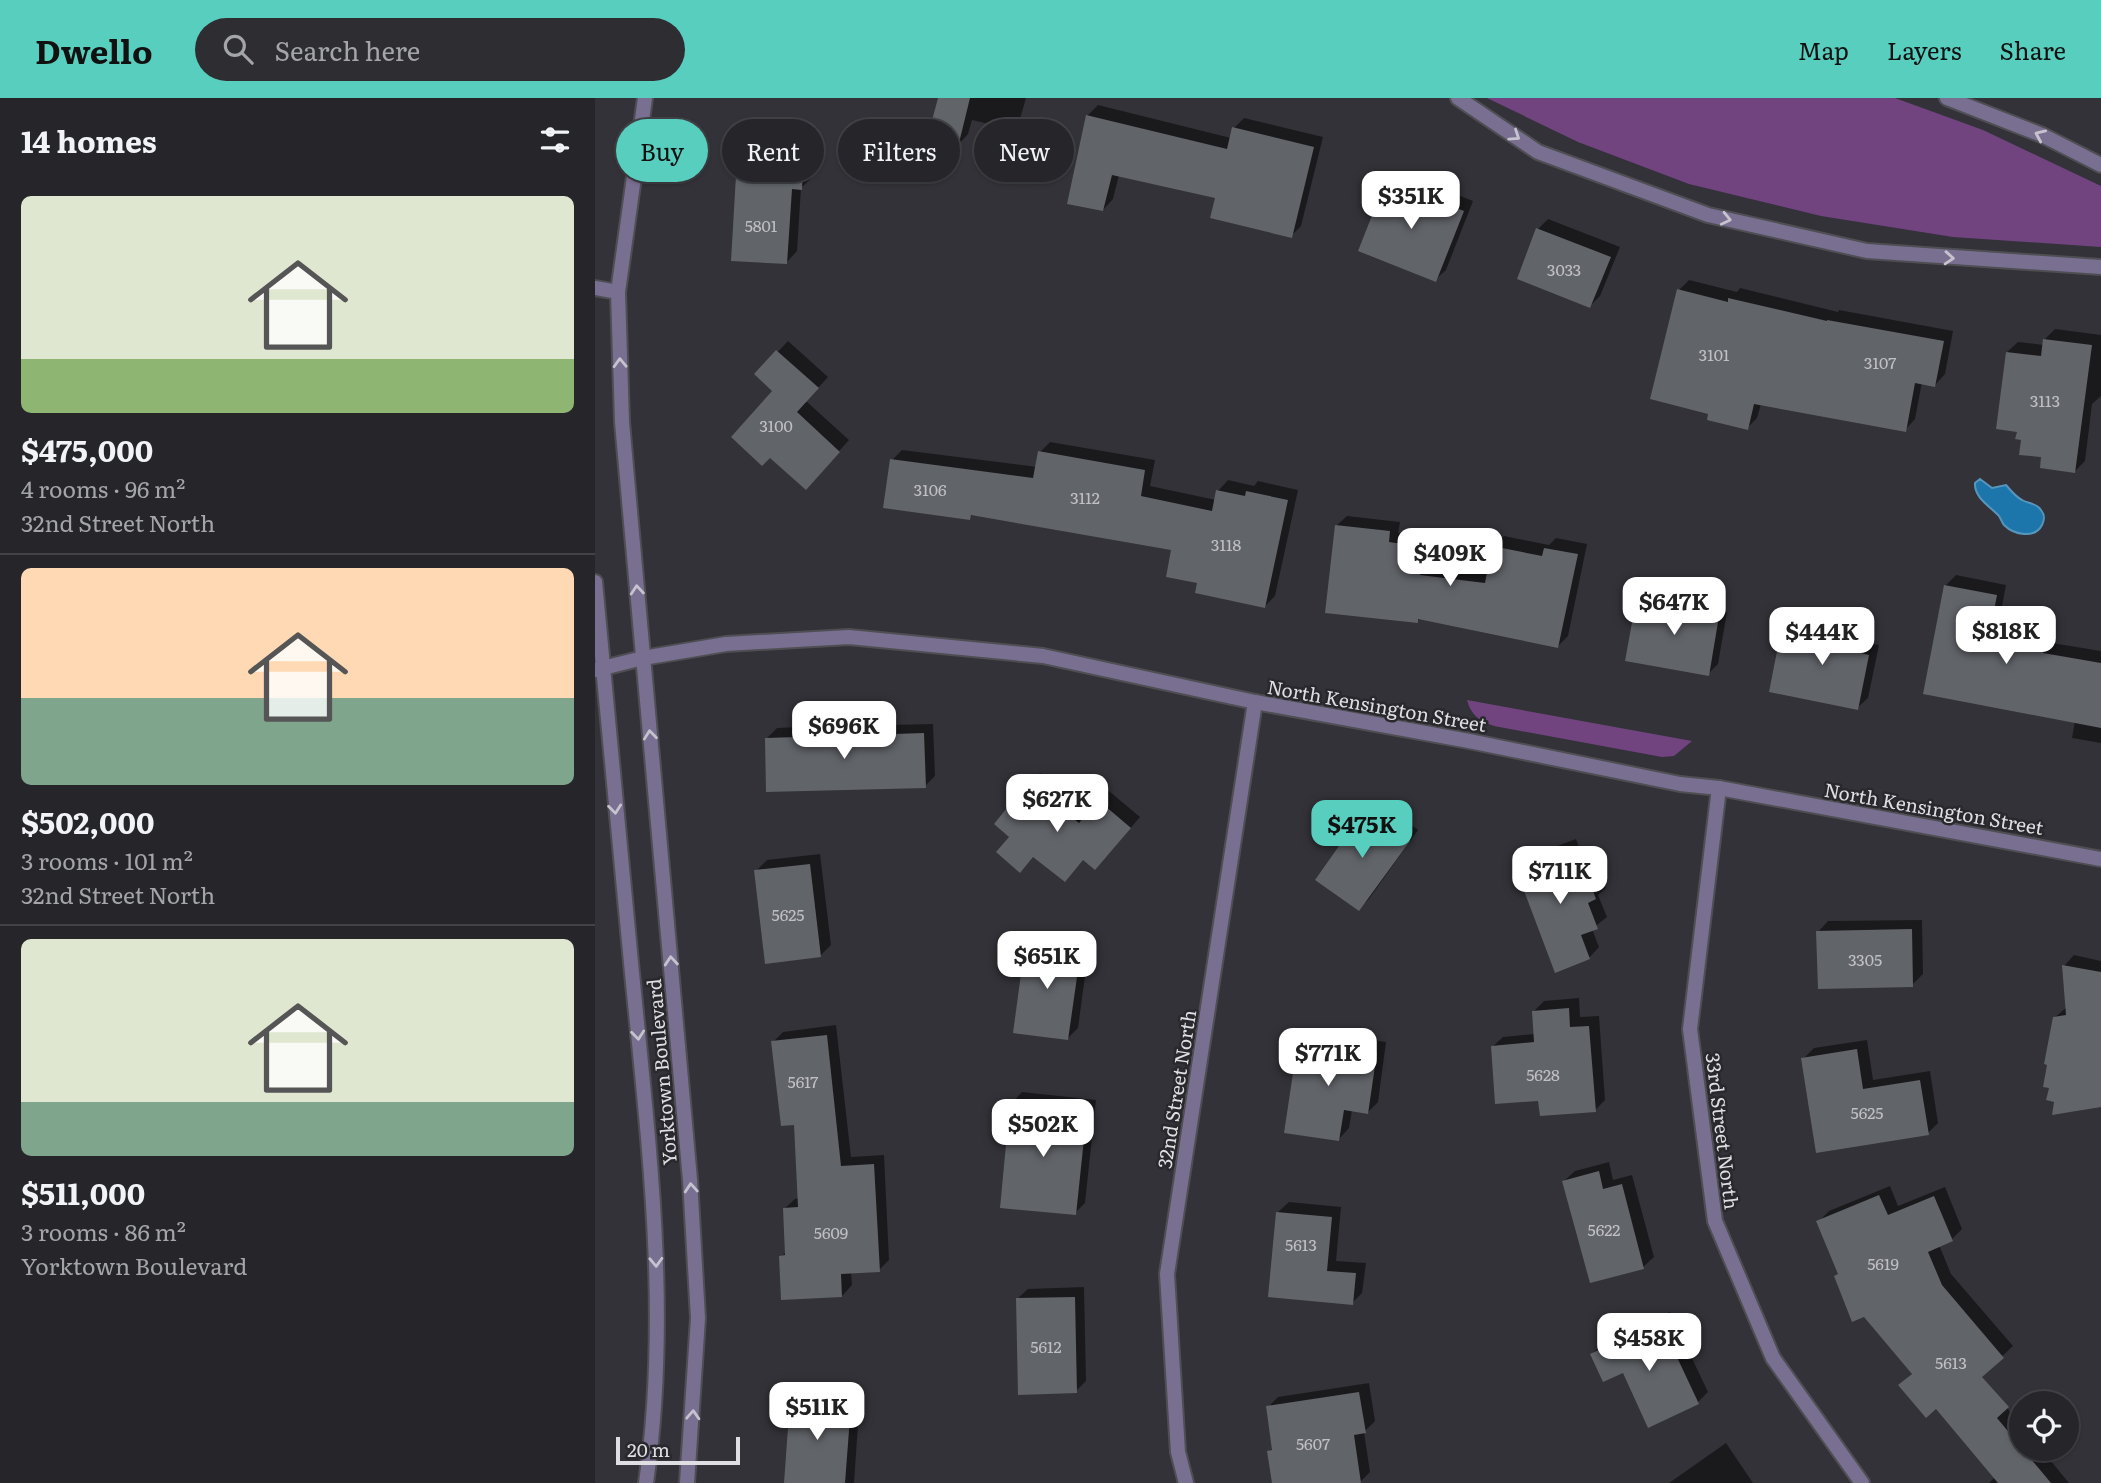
<!DOCTYPE html>
<html lang="en">
<head>
<meta charset="utf-8">
<style>
  body { margin:0; font-family:Literata,serif; background:#2e2e32; color:#f1f3f6; height:100vh; display:flex; flex-direction:column; font-size:26px; white-space:nowrap }
  * { box-sizing:border-box; margin:0 }
  p { font-size:23px; color:#a4a5a8 }
  .icon { flex:none; width:38px; height:38px; fill:none; stroke:currentColor; stroke-width:2; stroke-linecap:round; stroke-linejoin:round }
  .map { position:relative; flex:1; overflow:hidden }
  .sheet { display:flex; flex-direction:column; background:#26262a; width:595px }
  .sheet>* { flex:none }
  .guide { position:absolute; left:21px; top:21px; width:665px; height:63px; display:flex; gap:14px }
  .buttons { position:absolute; left:1414px; top:1293px; display:grid; gap:14px }
  .buttons a { display:grid; place-items:center; width:70px; height:70px; border-radius:50%; background:#26262a; box-shadow:0 2px 5px #0004,0 0 0 2px #424347; font-size:35px }
  .scale { position:absolute; left:21px; bottom:18px; width:124px; box-sizing:border-box; padding-left:7px; border:4px solid #dfdfe3; border-top:0; font-size:19px; line-height:24px; white-space:nowrap; color:#dfdfe3; -webkit-text-stroke:5px #28282d; paint-order:stroke }
  .price { position:absolute; translate:-50% -60px; padding:0 16px; border-radius:14px; background:#fff; color:#222; font-size:23px; line-height:46px; filter:drop-shadow(0 2px 4px #0008) }
  .price::after { content:''; position:absolute; left:50%; top:42px; width:21px; height:16px; margin-left:-10px; background:inherit; clip-path:polygon(0 0,100% 0,50% 100%) }
  .price.selected { background:#58cebf; color:#111 }
  ul { padding:0; list-style:none }
  li { display:grid; align-content:center; gap:14px; height:371px; padding:0 21px }
  li+li { border-top:2px solid #424347 }
  li span { display:grid; place-items:center; height:217px; border-radius:10px; color:#555 }
  li>.icon { margin-inline-start:auto }
  span .icon { width:126px; height:126px; fill:#fffc; stroke-width:1 }
  li b { font-size:30px }
  h2 { display:flex; justify-content:space-between; align-items:center; height:84px; padding:0 21px; font-size:30px }
  .tag { padding:0 24px; border-radius:32px; background:#26262a; box-shadow:0 2px 5px #0004,0 0 0 2px #424347; font-size:24px; line-height:63px }
  .tag.selected { background:#58cebf; color:#111 }
  header { display:flex; align-items:center; gap:42px; box-sizing:border-box; height:98px; padding:0 35px; background:#58cebf; color:#111 }
  header strong { font-size:33px }
  nav { display:flex; gap:38px; margin-inline-start:auto; font-size:24px }
  .search { width:490px; height:63px; background:#2e2e32; display:flex; align-items:center; gap:18px; box-sizing:border-box; padding:0 24px; border-radius:38px; color:#a4a5a8; font-size:26px }
  main { display:flex; flex:1; min-height:0 }
  .map>svg:first-child { display:block }
  .green { fill:#714480 }
  .water { fill:#1d76ab; stroke:#5796bc; stroke-width:2 }
  .shadow { fill:#0007 }
  .building { fill:#616469 }
  .lines { fill:none; stroke-linecap:round; stroke-linejoin:round }
  .minor-casing { stroke:#4e4e53; stroke-width:18 }
  .tertiary-casing { stroke:#4e4e53; stroke-width:18 }
  .minor { stroke:#796f91; stroke-width:14 }
  .tertiary { stroke:#796f91; stroke-width:14 }
  .oneway { stroke:#c6c3ce }
  .labels { text-anchor:middle; dominant-baseline:central; stroke-width:5; stroke-linejoin:round; paint-order:stroke }
  .number-label { font-size:16px; fill:#c0c0c4 }
  .street-label { font-size:19px; fill:#dfdfe3; stroke:#28282d }
</style>
</head>
<body>
<header>
<strong>Dwello</strong>
<div class="search"><svg class="icon" aria-label="search" viewBox="0 0 24 24"><circle cx="10" cy="10" r="6"/><path d="M15 15l6 6"/></svg>Search here</div>
<nav><a>Map</a><a>Layers</a><a>Share</a></nav>
</header>
<main>
<section class="sheet">
<h2>14 homes<svg class="icon" aria-label="filters" viewBox="0 0 24 24"><path d="M4 7h16M4 17h16"/><circle cx="9" cy="7" r="2"/><circle cx="15" cy="17" r="2"/></svg></h2>
<ul>
<li><span style="background:linear-gradient(#dfe7d0 75%,#8fb573 0)"><svg class="icon" aria-label="home" viewBox="0 0 24 24"><path d="M3 11l9-7 9 7M6 9v11h12V9"/></svg></span><div><b>$475,000</b><p>4 rooms · 96 m²</p><p>32nd Street North</p></div></li>
<li><span style="background:linear-gradient(#ffd9b3 60%,#7fa58c 0)"><svg class="icon" aria-label="home" viewBox="0 0 24 24"><path d="M3 11l9-7 9 7M6 9v11h12V9"/></svg></span><div><b>$502,000</b><p>3 rooms · 101 m²</p><p>32nd Street North</p></div></li>
<li><span style="background:linear-gradient(#dfe7d0 75%,#7fa58c 0)"><svg class="icon" aria-label="home" viewBox="0 0 24 24"><path d="M3 11l9-7 9 7M6 9v11h12V9"/></svg></span><div><b>$511,000</b><p>3 rooms · 86 m²</p><p>Yorktown Boulevard</p></div></li>
</ul>
</section>
<div class="map">
<svg width="1506" height="1385" viewBox="0 0 1506 1385">
  <rect width="100%" height="100%" fill="#323238"/>
  <!-- green -->
  <g class="green">
    <polygon points="892,0 1300,0 1388,32 1506,88 1506,149 1358,139 1226,118 1094,86 983,44"/>
    <path d="M872 602 1097 643 1079 658 1067 659 899 628C884 623 876 617 872 602Z"/>
  </g>
  <!-- water -->
  <path class="water" d="M1385 381 1397 390 1411 387C1416 393 1421 399 1427 402 1434 406 1442 405 1446 412 1450 417 1450 421 1447 427 1440 441 1419 437 1409 427 1407 425 1406 421 1404 418 1395 408 1379 400 1380 385Z"/>
  <!-- shadow -->
  <g class="shadow">
    <polygon points="345,0 431,0 425,21 415,31 377,22 373,36 363,47"/>
    <polygon points="503,7 636,40 639,30 649,20 728,39 706,128 696,138 622,99 524,77 518,101 508,112 492,18"/>
    <polygon points="155,33 219,37 216,80 206,90 202,153 192,164 145,44"/>
    <polygon points="803,73 878,103 851,172 840,182 793,83"/>
    <polygon points="953,121 1025,149 1005,198 995,208 943,131"/>
    <polygon points="1094,182 1142,194 1145,190 1243,214 1244,212 1358,233 1350,276 1340,287 1327,284 1320,321 1310,332 1166,306 1162,320 1152,330 1115,314 1084,192"/>
    <polygon points="1460,231 1506,237 1506,298 1497,306 1490,363 1480,373 1448,357 1428,340 1424,332 1412,254 1423,244 1449,247 1450,241"/>
    <polygon points="193,243 233,279 211,303 254,342 221,379 180,293 162,276"/>
    <polygon points="455,344 560,362 555,388 621,402 623,393 633,382 659,388 663,383 703,392 680,498 670,508 604,484 578,451 378,416 374,420 297,362 307,352 442,369 445,354"/>
    <polygon points="752,418 805,424 803,435 838,439 834,467 894,474 899,449 909,438 954,447 961,440 992,446 973,538 963,548 826,520 822,523 741,428"/>
    <polygon points="1361,477 1411,487 1405,519 1460,529 1457,545 1506,553 1506,645 1477,640 1480,623 1350,488"/>
    <polygon points="1091,485 1122,491 1118,512 1132,514 1123,566 1113,576 1041,509 1052,498 1079,503 1080,496"/>
    <polygon points="1244,512 1275,518 1273,527 1239,521 1239,524 1273,531 1270,545 1284,547 1273,600 1262,610 1187,538 1197,528 1231,535 1234,522"/>
    <polygon points="249,617 249,628 338,626 340,678 330,688 172,640 182,630 203,629 215,618"/>
    <polygon points="445,675 494,715 514,693 545,719 511,759 489,760 401,726"/>
    <polygon points="782,702 823,732 774,801 764,811 722,781 772,712"/>
    <polygon points="981,741 989,763 999,760 1011,790 1003,797 1012,819 997,831 1004,849 994,860 922,770 933,759"/>
    <polygon points="225,756 236,847 225,858 161,773 172,762"/>
    <polygon points="1327,822 1328,876 1317,887 1223,834 1233,823"/>
    <polygon points="442,834 495,841 483,930 473,940 420,933 432,845"/>
    <polygon points="1479,857 1506,863 1506,1008 1459,1015 1461,1002 1459,920 1472,909 1469,868"/>
    <polygon points="984,900 985,919 1004,918 1010,1002 1000,1012 945,1001 897,949 908,939 940,936 939,913 949,903"/>
    <polygon points="241,927 256,1059 289,1057 294,1162 284,1172 256,1174 257,1187 247,1198 186,1159 192,1153 189,1111 200,1101 204,1100 201,1025 178,944 188,934"/>
    <polygon points="715,933 791,944 783,1004 773,1014 757,1012 754,1030 744,1041 705,943"/>
    <polygon points="1272,942 1278,982 1335,973 1343,1025 1333,1035 1208,961 1219,950"/>
    <polygon points="427,994 501,1002 490,1105 480,1115 417,1005"/>
    <polygon points="1014,1064 1018,1082 1037,1077 1059,1159 1048,1169 969,1083 980,1073"/>
    <polygon points="1295,1088 1303,1108 1350,1089 1367,1131 1357,1141 1344,1147 1356,1176 1418,1248 1384,1280 1305,1287 1318,1275 1244,1175 1223,1124 1234,1113"/>
    <polygon points="694,1104 746,1109 741,1163 771,1165 767,1195 757,1205 683,1114"/>
    <polygon points="489,1189 491,1283 481,1293 422,1201 433,1191"/>
    <polygon points="1075,1214 1113,1294 1103,1304 1029,1273 997,1256 1007,1246"/>
    <polygon points="774,1285 780,1323 769,1334 775,1374 765,1384 760,1385 679,1385 674,1354 679,1349 673,1309 683,1299"/>
    <polygon points="207,1293 265,1297 259,1385 191,1385 196,1303"/>
    <polygon points="1412,1310 1426,1327 1426,1351 1446,1351 1474,1385 1394,1385 1400,1379 1383,1336"/>
    <polygon points="1131,1345 1158,1385 1074,1385"/>
  </g>
  <!-- building -->
  <g class="building">
    <polygon points="343,0 375,0 363,49 332,41"/>
    <polygon points="491,17 632,51 637,29 719,49 697,140 615,120 620,100 517,77 508,113 472,106"/>
    <polygon points="143,43 209,46 207,92 197,91 192,166 136,163"/>
    <polygon points="791,82 869,113 841,184 763,153"/>
    <polygon points="941,130 1016,159 995,210 922,181"/>
    <polygon points="1082,191 1133,204 1133,200 1232,223 1232,222 1349,243 1340,289 1320,285 1311,334 1159,306 1153,332 1112,322 1113,316 1055,301"/>
    <polygon points="1448,241 1497,247 1480,375 1445,370 1446,359 1424,357 1426,342 1420,341 1422,334 1401,331 1411,254 1446,258"/>
    <polygon points="181,252 224,290 202,314 245,354 211,392 175,360 167,368 136,339 177,293 159,276"/>
    <polygon points="443,353 550,372 546,398 617,413 621,392 650,398 651,393 693,402 670,510 600,495 602,485 571,479 576,452 376,417 375,422 288,410 295,361 438,380"/>
    <polygon points="740,427 795,433 794,444 828,449 825,477 890,485 897,448 947,458 949,450 983,456 963,550 823,521 823,525 730,515"/>
    <polygon points="1349,487 1402,497 1396,529 1451,539 1448,555 1506,565 1506,630 1328,596"/>
    <polygon points="1079,495 1112,501 1109,522 1123,524 1114,578 1030,563 1040,508 1076,514"/>
    <polygon points="1232,521 1266,528 1261,554 1274,557 1263,612 1174,594 1185,538 1227,546"/>
    <polygon points="239,627 240,638 329,635 331,690 171,694 170,640 203,639 203,628"/>
    <polygon points="433,684 484,725 503,702 536,730 500,772 488,762 470,784 438,759 425,775 401,754 414,739 399,726"/>
    <polygon points="770,711 815,743 764,813 720,782"/>
    <polygon points="971,750 979,772 989,769 1001,801 993,805 1003,831 986,837 995,861 960,875 920,769"/>
    <polygon points="215,766 226,859 170,866 159,772"/>
    <polygon points="1317,831 1318,889 1223,891 1221,833"/>
    <polygon points="430,846 486,851 473,942 418,935"/>
    <polygon points="1467,867 1506,874 1506,1009 1457,1017 1459,1004 1451,1002 1454,990 1448,989 1452,967 1449,966 1458,919 1471,917"/>
    <polygon points="974,910 975,929 994,928 1001,1014 945,1018 943,1003 900,1006 896,948 939,944 937,913"/>
    <polygon points="232,937 246,1068 279,1066 285,1174 246,1176 247,1199 186,1202 184,1158 190,1157 188,1110 203,1109 199,1027 186,1028 176,943"/>
    <polygon points="703,942 782,954 773,1016 749,1012 744,1043 689,1035"/>
    <polygon points="1262,951 1268,991 1325,982 1334,1037 1221,1055 1206,960"/>
    <polygon points="415,1004 492,1012 481,1117 405,1110"/>
    <polygon points="1004,1073 1008,1091 1027,1086 1049,1171 995,1185 967,1083"/>
    <polygon points="1284,1097 1293,1117 1339,1098 1358,1143 1333,1154 1347,1187 1409,1260 1387,1279 1414,1309 1402,1320 1456,1385 1403,1385 1341,1311 1331,1320 1303,1287 1317,1276 1269,1219 1257,1224 1239,1178 1243,1176 1221,1123"/>
    <polygon points="681,1114 737,1119 732,1173 761,1175 758,1207 673,1199"/>
    <polygon points="480,1199 482,1295 423,1297 421,1200"/>
    <polygon points="1065,1223 1104,1306 1053,1330 1028,1275 1008,1284 995,1256"/>
    <polygon points="764,1294 771,1335 759,1337 766,1385 677,1385 672,1353 677,1352 671,1308"/>
    <polygon points="195,1302 256,1306 250,1385 189,1385"/>
  </g>
  <g class="lines">
    <!-- minor casing -->
    <g class="minor-casing">
      <g id="minor">
        <polyline points="863,0 943,54 1113,117 1272,153 1506,169"/>
        <polyline points="1352,0 1447,37 1506,67"/>
        <polyline points="0,572 48,560 131,546 254,539 448,558 660,604 874,643 1085,686 1124,690 1506,761"/>
        <polyline points="1124,690 1095,931 1120,1123 1178,1260 1267,1385"/>
        <polyline points="591,1385 583,1354 572,1176 660,604"/>
      </g>
    </g>
    <!-- tertiary casing -->
    <g class="tertiary-casing">
      <g id="tertiary">
        <polyline points="50,0 23,194 27,324 95,1082 103,1220 92,1385"/>
        <polyline points="0,190 23,194"/>
        <path d="M0 484C13 625 26 765 40 905 56 1065 74 1225 51 1385"/>
      </g>
    </g>
    <!-- minor -->
    <use href="#minor" class="minor"/>
    <!-- tertiary -->
    <use href="#tertiary" class="tertiary"/>
  </g>
  <!-- one-way arrows -->
  <defs><path id="oneway-chevron" d="M-2-3.5L2.5 0L-2 3.5" fill="none" stroke-width="1.6" stroke-linecap="round" stroke-linejoin="round" transform="scale(1.75)"/></defs>
  <g class="oneway">
    <use href="#oneway-chevron" transform="translate(1445 37) rotate(-156)"/>
    <use href="#oneway-chevron" transform="translate(920 38) rotate(34)"/>
    <use href="#oneway-chevron" transform="translate(1131 121) rotate(13)"/>
    <use href="#oneway-chevron" transform="translate(1354 160) rotate(4)"/>
    <use href="#oneway-chevron" transform="translate(25 265) rotate(-92)"/>
    <use href="#oneway-chevron" transform="translate(42 492) rotate(-95)"/>
    <use href="#oneway-chevron" transform="translate(55 637) rotate(-96)"/>
    <use href="#oneway-chevron" transform="translate(20 711) rotate(84)"/>
    <use href="#oneway-chevron" transform="translate(76 863) rotate(-95)"/>
    <use href="#oneway-chevron" transform="translate(43 937) rotate(84)"/>
    <use href="#oneway-chevron" transform="translate(96 1090) rotate(-94)"/>
    <use href="#oneway-chevron" transform="translate(61 1164) rotate(88)"/>
    <use href="#oneway-chevron" transform="translate(98 1317) rotate(-87)"/>
  </g>
  <g class="labels">
    <!-- number labels -->
    <g class="number-label">
      <text x="166" y="127">5801</text>
      <text x="969" y="171">3033</text>
      <text x="1119" y="256">3101</text>
      <text x="1285" y="264">3107</text>
      <text x="1450" y="302">3113</text>
      <text x="181" y="327">3100</text>
      <text x="335" y="391">3106</text>
      <text x="490" y="399">3112</text>
      <text x="631" y="446">3118</text>
      <text x="193" y="816">5625</text>
      <text x="1270" y="861">3305</text>
      <text x="948" y="976">5628</text>
      <text x="208" y="983">5617</text>
      <text x="1272" y="1014">5625</text>
      <text x="1009" y="1131">5622</text>
      <text x="236" y="1134">5609</text>
      <text x="706" y="1146">5613</text>
      <text x="1288" y="1165">5619</text>
      <text x="451" y="1248">5612</text>
      <text x="1356" y="1264">5613</text>
      <text x="718" y="1345">5607</text>
    </g>
    <!-- street labels -->
    <g class="street-label">
      <text transform="translate(782 607) rotate(10)">North Kensington Street</text>
      <text transform="translate(1339 710) rotate(10)">North Kensington Street</text>
      <text transform="translate(66 974) rotate(-95)">Yorktown Boulevard</text>
      <text transform="translate(581 991) rotate(-81)">32nd Street North</text>
      <text transform="translate(1128 1033) rotate(83)">33rd Street North</text>
    </g>
  </g>
</svg>
<div class="buttons">
<a><svg class="icon" aria-label="locate" viewBox="0 0 24 24"><circle cx="12" cy="12" r="6"/><path d="M12 2v4M12 18v4M2 12h4M18 12h4"/></svg></a>
</div>
<div class="scale">20 m</div>
<b class="price" style="left:816px;top:133px">$351K</b>
<b class="price" style="left:855px;top:490px">$409K</b>
<b class="price" style="left:1079px;top:539px">$647K</b>
<b class="price" style="left:1411px;top:568px">$818K</b>
<b class="price" style="left:1227px;top:569px">$444K</b>
<b class="price" style="left:249px;top:663px">$696K</b>
<b class="price" style="left:462px;top:736px">$627K</b>
<b class="price selected" style="left:767px;top:762px">$475K</b>
<b class="price" style="left:965px;top:808px">$711K</b>
<b class="price" style="left:452px;top:893px">$651K</b>
<b class="price" style="left:733px;top:990px">$771K</b>
<b class="price" style="left:448px;top:1061px">$502K</b>
<b class="price" style="left:1054px;top:1275px">$458K</b>
<b class="price" style="left:222px;top:1344px">$511K</b>
<div class="guide">
<a class="tag selected">Buy</a>
<a class="tag">Rent</a>
<a class="tag">Filters</a>
<a class="tag">New</a>
</div>
</div>
</main>
</body>
</html>
